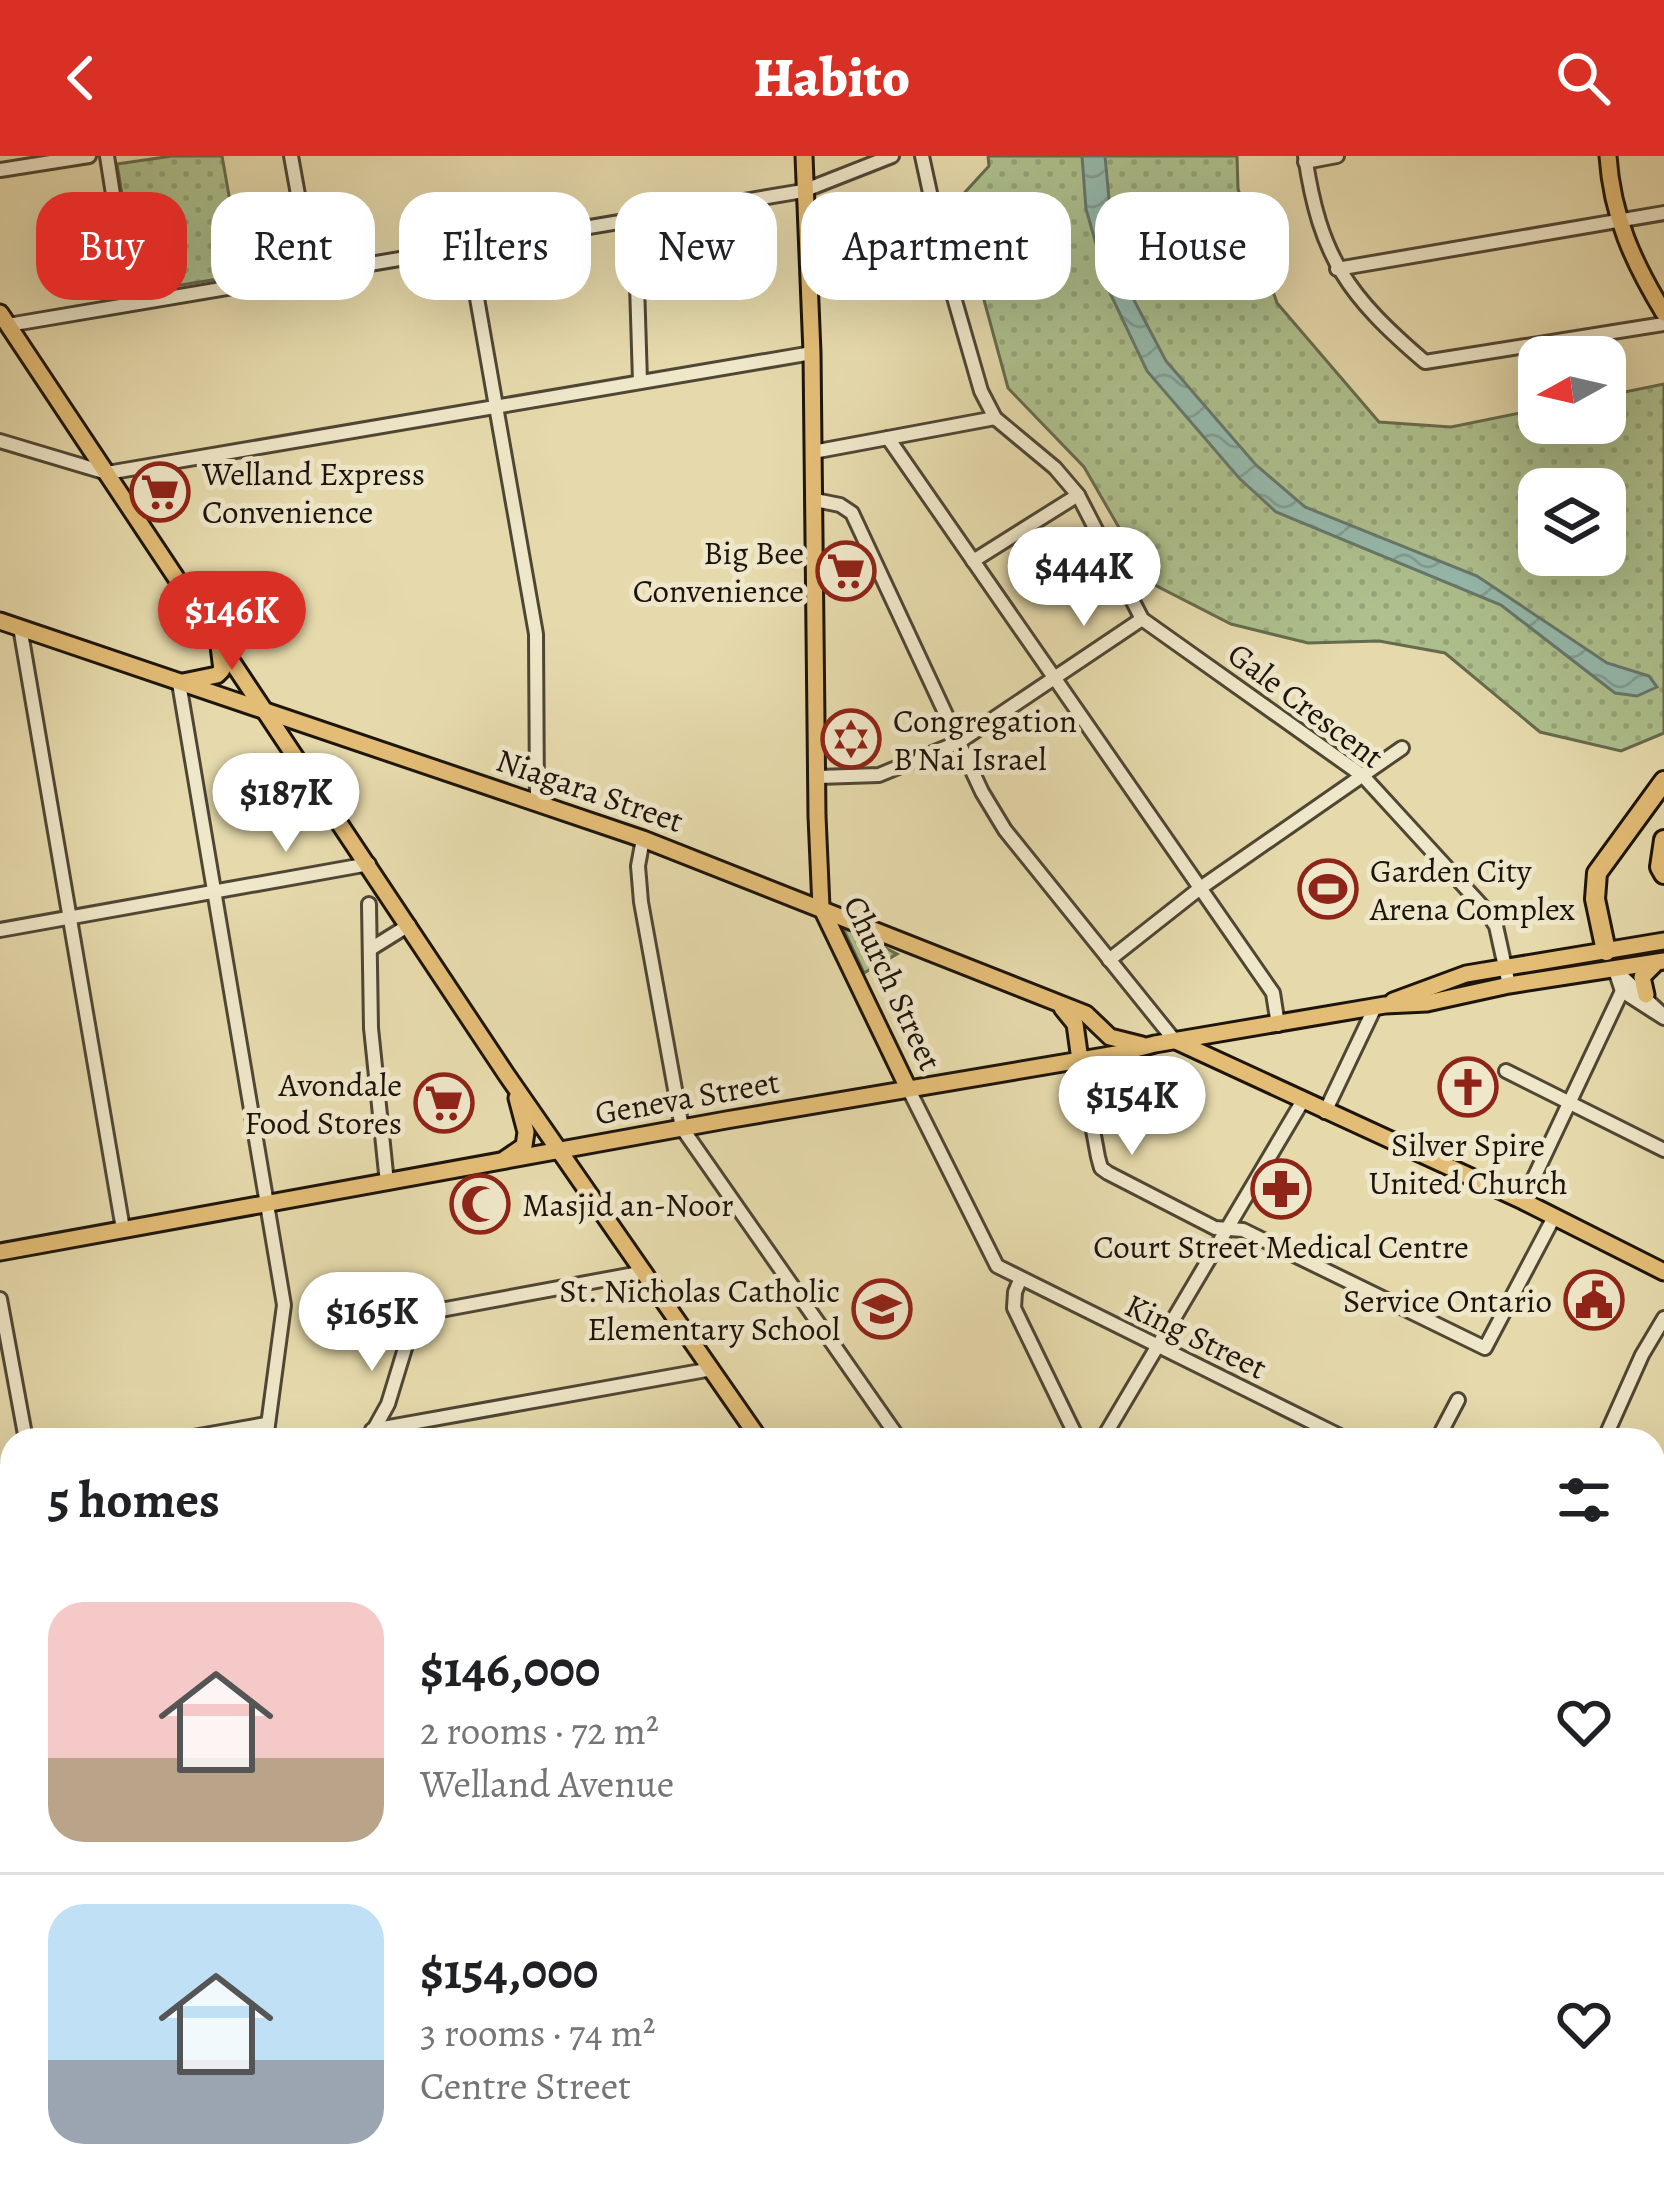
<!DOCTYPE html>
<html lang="en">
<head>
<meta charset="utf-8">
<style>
  body { margin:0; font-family:Alegreya,serif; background:#f2f2f2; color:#202124; height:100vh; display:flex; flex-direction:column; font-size:45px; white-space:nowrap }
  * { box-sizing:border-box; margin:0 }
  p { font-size:39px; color:#757577 }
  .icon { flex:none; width:66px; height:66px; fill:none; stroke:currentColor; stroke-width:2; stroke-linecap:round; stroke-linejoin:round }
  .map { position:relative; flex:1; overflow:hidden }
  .side { position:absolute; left:0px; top:1272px; width:1665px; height:768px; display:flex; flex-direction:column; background:#fff; border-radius:36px 36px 0 0; box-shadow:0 12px 48px #0002 }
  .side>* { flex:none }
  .top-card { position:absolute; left:36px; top:36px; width:1593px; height:108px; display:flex; gap:24px }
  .needle { width:78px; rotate:262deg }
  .fabs { position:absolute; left:1518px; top:180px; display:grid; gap:24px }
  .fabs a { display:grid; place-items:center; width:108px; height:108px; border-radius:24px; background:#fff; box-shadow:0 12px 48px #0002; font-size:60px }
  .price { position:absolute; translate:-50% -102px; padding:0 27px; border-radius:42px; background:#fff; color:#222; font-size:39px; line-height:78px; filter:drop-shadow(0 3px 6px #0008) }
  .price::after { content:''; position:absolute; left:50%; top:72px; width:36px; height:27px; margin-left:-18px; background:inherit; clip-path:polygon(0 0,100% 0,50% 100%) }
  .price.active { background:#d93025; color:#fff }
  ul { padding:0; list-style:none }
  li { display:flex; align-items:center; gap:36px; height:300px; padding:0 48px }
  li+li { border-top:3px solid #e0e0e0 }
  li span { display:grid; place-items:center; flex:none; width:336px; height:240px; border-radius:36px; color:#555 }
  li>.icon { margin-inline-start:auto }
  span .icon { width:144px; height:144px; fill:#fffc; stroke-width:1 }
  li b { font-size:51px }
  h2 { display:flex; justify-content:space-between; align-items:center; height:144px; padding:0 48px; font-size:51px }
  .pill { padding:0 42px; border-radius:36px; background:#fff; box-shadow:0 12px 48px #0002; font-size:42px; line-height:108px }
  .pill.active { background:#d93025; color:#fff }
  header { display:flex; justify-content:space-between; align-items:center; height:156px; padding:0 48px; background:#d93025; color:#fff; font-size:54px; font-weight:800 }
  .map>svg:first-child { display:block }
  .park { fill:url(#park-dots); stroke:#666b4d; stroke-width:3; fill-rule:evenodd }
  .water { fill:url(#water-waves); stroke:#66786d; stroke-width:3 }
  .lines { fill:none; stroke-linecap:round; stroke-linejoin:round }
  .minor-casing { stroke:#4f4634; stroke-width:18 }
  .major-casing { stroke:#1d150c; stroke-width:21 }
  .highway-casing { stroke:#1d150c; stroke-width:24 }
  .minor { stroke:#efe7c9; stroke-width:12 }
  .major { stroke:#e3bd76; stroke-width:15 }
  .highway { stroke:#e3bd76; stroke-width:18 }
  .labels { text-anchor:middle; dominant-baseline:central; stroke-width:10; stroke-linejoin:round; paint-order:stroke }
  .poi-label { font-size:33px; fill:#1d150c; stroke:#efe7c9; text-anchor:start }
  .street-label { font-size:33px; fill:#1d150c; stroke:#efe7c9 }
</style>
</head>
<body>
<header><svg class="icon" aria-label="back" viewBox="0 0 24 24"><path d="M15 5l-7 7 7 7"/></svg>Habito<svg class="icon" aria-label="search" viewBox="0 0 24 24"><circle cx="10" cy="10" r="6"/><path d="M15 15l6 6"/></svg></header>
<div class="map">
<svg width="1664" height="2040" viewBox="0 0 1664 2040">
  <defs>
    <pattern id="park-dots" width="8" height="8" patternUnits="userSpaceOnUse" patternTransform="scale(3)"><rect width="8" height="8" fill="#aec18e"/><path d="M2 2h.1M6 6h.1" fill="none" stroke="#95a579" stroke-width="1.8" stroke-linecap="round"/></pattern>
    <pattern id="water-waves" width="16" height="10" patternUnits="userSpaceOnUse" patternTransform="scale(3)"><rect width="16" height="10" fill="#96baad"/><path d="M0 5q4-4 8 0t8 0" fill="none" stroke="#819f94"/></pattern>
  </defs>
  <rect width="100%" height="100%" fill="#e6daac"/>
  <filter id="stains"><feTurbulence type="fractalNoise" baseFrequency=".00167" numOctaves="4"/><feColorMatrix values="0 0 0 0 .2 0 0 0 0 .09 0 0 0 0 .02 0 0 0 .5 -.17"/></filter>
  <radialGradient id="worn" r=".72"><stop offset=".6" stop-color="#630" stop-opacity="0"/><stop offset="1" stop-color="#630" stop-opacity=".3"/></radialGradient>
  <!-- park -->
  <g class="park">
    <polygon points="172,0 222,0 243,119 138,136 117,8"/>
    <path d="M988 0H1237L1238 33 1277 147 1379 266 1451 271 1539 253V267H1605V240L1664 228V577L1621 595 1540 576 1445 497 1379 485 1308 487 1231 468 1151 427 1084 311 1008 232 957 45 989 10ZM1539 333H1605V399H1539Z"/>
    <polygon points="841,768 897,798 864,817"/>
    <polygon points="12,1738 12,1933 0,1935 0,1740"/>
  </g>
  <!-- water -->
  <polygon class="water" points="1082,0 1105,0 1110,53 1127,131 1166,205 1256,309 1305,351 1477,420 1607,507 1649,520 1657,531 1637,540 1615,537 1501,449 1276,356 1239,322 1147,215 1110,137 1086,53"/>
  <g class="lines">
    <!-- minor casing -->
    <g class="minor-casing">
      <g id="minor">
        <polyline points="107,0 130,147"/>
        <polyline points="291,0 312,116"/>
        <polyline points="922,0 949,124 981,235 995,262 1055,312 1078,339 1142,463 1363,620 1483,751 1496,770 1509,829"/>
        <path d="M1305 0C1320 102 1348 140 1425 206L1664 168"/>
        <polyline points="1305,6 1337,0"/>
        <polyline points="0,14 89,0"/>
        <polyline points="635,64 640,225"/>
        <polyline points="468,91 536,478 537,646"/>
        <polyline points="1337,113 1664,57"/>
        <polyline points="8,169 803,35 892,0"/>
        <polyline points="888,282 1273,837 1278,869"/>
        <polyline points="0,285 107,317 812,197"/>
        <polyline points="813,296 995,262"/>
        <polyline points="815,344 840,349 852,357 982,636 1005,674 1175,885"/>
        <polyline points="973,405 1078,339"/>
        <polyline points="20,471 123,1073"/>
        <polyline points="179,527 284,1149 266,1284"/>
        <polyline points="818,621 879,619 959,586 1142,463"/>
        <polyline points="643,683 638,710 641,746 682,972 900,1284"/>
        <polyline points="369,748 371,872 387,1027"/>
        <polyline points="0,774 369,708"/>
        <polyline points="372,792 409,769"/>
        <polyline points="1109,804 1199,733 1402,592"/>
        <polyline points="1615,814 1622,835 1664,862"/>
        <polyline points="1617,816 1663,859"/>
        <polyline points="1080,904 1098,1001 1101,1012 1108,1017 1215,1072 1243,1074 1485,1192 1554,1061"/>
        <polyline points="1506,915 1664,994"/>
        <polyline points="908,932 997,1110 1348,1284"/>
        <polyline points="1325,956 1375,851"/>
        <polyline points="1523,1045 1622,835"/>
        <polyline points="1020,1124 1015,1136 1014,1152 1078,1284"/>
        <polyline points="0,1143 26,1284"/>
        <polyline points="372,1274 712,1213"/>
        <polyline points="176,1284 266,1268"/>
        <polyline points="368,1284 388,1248 413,1166 419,1158 645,1116"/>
        <polyline points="1102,1284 1302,946"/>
        <polyline points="1437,1284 1458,1244"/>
        <polyline points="1604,1284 1642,1199 1664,1162"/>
        <polyline points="0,1315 12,1312"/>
        <polyline points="0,1327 12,1325"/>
        <polyline points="1653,1360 1664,1344"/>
        <polyline points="1653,1433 1664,1439"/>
        <polyline points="0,1486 12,1484"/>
        <polyline points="1653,1674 1664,1680"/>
        <polyline points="0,1729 12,1727"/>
        <polyline points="1653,1887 1664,1892"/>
        <polyline points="1653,1942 1664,1921"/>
        <polyline points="0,1947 12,1944"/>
        <polyline points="157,2028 159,2040"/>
        <polyline points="318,2028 320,2040"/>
        <polyline points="480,2028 482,2040"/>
        <polyline points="632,2028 635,2040"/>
        <polyline points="783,2028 785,2040"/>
        <polyline points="936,2028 939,2040"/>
        <polyline points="1088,2028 1090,2040"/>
        <polyline points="664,2040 729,2028"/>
        <polyline points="1604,2040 1610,2028"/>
      </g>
    </g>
    <!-- major casing -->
    <g class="major-casing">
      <g id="major">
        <polyline points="804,0 812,197 817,660 821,751 908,932"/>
        <path d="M1608 0C1612 60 1633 106 1664 157"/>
        <polyline points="0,157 506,918 760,1284"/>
        <polyline points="0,465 643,683 1086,858 1110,881 1142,889"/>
        <polyline points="183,526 217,519 222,514 219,490"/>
        <polyline points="1646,839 1642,821 1654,809"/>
        <polyline points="1393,845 1466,818 1664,785"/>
        <polyline points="1062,852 1075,868 1080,904"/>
        <polyline points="1178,886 1523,1045 1664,1116"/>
        <polyline points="505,1003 524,990 526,976 517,942"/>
        <polyline points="0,1096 726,964 1116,898 1155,888 1385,849 1427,847 1509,829 1664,805"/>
        <polyline points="1653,1571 1664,1555"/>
        <polyline points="1265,2028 1274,2040"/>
        <polyline points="1391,2040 1397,2028"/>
      </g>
    </g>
    <!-- highway casing -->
    <g class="highway-casing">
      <g id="highway">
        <polyline points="1664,684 1660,711 1664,718"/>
        <polyline points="1606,795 1595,743 1597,717 1664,625"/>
      </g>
    </g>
    <!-- minor -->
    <use href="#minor" class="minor"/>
    <!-- major -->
    <use href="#major" class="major"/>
    <!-- highway -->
    <use href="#highway" class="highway"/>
  </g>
  <!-- icons -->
  <defs>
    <g id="supermarket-ring" transform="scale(3)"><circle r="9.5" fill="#efe7c9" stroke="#8f2418" stroke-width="1.5"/><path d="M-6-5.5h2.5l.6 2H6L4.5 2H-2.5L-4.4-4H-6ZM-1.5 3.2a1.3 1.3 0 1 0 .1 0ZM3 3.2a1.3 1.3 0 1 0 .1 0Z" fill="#8f2418"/></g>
    <g id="synagogue-ring" transform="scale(3)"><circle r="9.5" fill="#efe7c9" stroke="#8f2418" stroke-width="1.5"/><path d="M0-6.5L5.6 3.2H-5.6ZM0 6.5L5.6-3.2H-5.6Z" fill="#8f2418"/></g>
    <g id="stadium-ring" transform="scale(3)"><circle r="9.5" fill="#efe7c9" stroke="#8f2418" stroke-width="1.5"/><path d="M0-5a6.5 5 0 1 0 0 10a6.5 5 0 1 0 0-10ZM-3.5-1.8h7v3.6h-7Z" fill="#8f2418"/></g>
    <g id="church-ring" transform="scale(3)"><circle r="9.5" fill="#efe7c9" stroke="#8f2418" stroke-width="1.5"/><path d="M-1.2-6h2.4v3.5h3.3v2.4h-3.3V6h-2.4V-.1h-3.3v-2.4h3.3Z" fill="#8f2418"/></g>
    <g id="pharmacy-ring" transform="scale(3)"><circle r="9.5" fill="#efe7c9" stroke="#8f2418" stroke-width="1.5"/><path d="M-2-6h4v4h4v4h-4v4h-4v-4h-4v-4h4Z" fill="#8f2418"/></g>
    <g id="mosque-ring" transform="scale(3)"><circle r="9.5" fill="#efe7c9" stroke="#8f2418" stroke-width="1.5"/><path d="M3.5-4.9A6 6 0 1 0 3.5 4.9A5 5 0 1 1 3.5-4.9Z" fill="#8f2418"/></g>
    <g id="civic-ring" transform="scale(3)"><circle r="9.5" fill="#efe7c9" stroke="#8f2418" stroke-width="1.5"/><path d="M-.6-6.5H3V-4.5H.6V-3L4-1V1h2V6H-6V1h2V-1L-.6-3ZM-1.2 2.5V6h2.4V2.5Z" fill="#8f2418"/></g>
    <g id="school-ring" transform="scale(3)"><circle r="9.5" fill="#efe7c9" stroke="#8f2418" stroke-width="1.5"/><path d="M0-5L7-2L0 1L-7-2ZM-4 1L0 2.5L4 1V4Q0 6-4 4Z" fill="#8f2418"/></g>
  </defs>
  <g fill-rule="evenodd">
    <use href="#supermarket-ring" x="160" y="336"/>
    <use href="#supermarket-ring" x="846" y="415"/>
    <use href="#synagogue-ring" x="851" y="583"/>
    <use href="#stadium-ring" x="1328" y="733"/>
    <use href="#church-ring" x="1468" y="931"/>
    <use href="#supermarket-ring" x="444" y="947"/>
    <use href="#pharmacy-ring" x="1281" y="1033"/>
    <use href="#mosque-ring" x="480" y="1048"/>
    <use href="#civic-ring" x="1594" y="1144"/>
    <use href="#school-ring" x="882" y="1153"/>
  </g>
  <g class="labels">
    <!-- poi labels -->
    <g class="poi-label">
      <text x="202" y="317">Welland Express<tspan x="202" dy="38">Convenience</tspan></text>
      <text x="804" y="396" text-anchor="end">Big Bee<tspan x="804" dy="38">Convenience</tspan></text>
      <text x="893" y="564">Congregation<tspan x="893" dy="38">B'Nai Israel</tspan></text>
      <text x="1370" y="714">Garden City<tspan x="1370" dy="38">Arena Complex</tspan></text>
      <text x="402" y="928" text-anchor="end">Avondale<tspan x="402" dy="38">Food Stores</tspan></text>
      <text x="1468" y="988" text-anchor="middle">Silver Spire<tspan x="1468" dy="38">United Church</tspan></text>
      <text x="522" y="1048">Masjid an-Noor</text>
      <text x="1281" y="1090" text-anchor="middle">Court Street Medical Centre</text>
      <text x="840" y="1134" text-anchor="end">St. Nicholas Catholic<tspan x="840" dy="38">Elementary School</tspan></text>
      <text x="1552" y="1144" text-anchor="end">Service Ontario</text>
    </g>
    <!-- street labels -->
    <g class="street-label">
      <text transform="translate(1306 549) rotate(37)">Gale Crescent</text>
      <text transform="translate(590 634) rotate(19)">Niagara Street</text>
      <text transform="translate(893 827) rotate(65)">Church Street</text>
      <text transform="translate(687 941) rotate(-10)">Geneva Street</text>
      <text transform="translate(1196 1180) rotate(26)">King Street</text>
    </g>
  </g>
  <rect width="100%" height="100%" filter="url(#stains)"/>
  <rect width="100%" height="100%" fill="url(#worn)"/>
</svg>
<div class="fabs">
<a><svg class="needle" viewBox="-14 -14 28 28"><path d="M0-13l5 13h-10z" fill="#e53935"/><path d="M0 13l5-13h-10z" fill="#757577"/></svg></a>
<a><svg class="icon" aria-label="layers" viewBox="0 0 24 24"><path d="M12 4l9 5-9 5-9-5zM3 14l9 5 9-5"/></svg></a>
</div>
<b class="price" style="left:1084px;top:473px">$444K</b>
<b class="price active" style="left:232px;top:517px">$146K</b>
<b class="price" style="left:286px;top:699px">$187K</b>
<b class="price" style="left:1132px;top:1002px">$154K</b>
<b class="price" style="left:372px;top:1218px">$165K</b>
<div class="top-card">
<a class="pill active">Buy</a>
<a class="pill">Rent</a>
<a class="pill">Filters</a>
<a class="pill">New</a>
<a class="pill">Apartment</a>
<a class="pill">House</a>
</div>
<section class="side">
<h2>5 homes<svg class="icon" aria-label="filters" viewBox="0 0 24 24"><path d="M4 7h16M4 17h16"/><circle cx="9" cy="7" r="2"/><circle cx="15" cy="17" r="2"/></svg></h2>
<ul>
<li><span style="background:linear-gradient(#f6c9c9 65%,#b9a48a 0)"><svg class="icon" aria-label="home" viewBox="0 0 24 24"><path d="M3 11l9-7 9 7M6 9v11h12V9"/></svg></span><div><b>$146,000</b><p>2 rooms · 72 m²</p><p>Welland Avenue</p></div><svg class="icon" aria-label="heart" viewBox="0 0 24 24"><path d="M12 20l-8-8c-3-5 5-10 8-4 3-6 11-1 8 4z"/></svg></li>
<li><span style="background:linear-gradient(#bfe0f5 65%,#9aa5b1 0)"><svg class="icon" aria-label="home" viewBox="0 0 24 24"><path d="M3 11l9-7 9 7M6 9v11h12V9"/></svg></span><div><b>$154,000</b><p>3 rooms · 74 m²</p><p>Centre Street</p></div><svg class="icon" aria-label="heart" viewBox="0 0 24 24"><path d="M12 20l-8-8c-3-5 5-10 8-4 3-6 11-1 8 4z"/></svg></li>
</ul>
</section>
</div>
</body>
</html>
